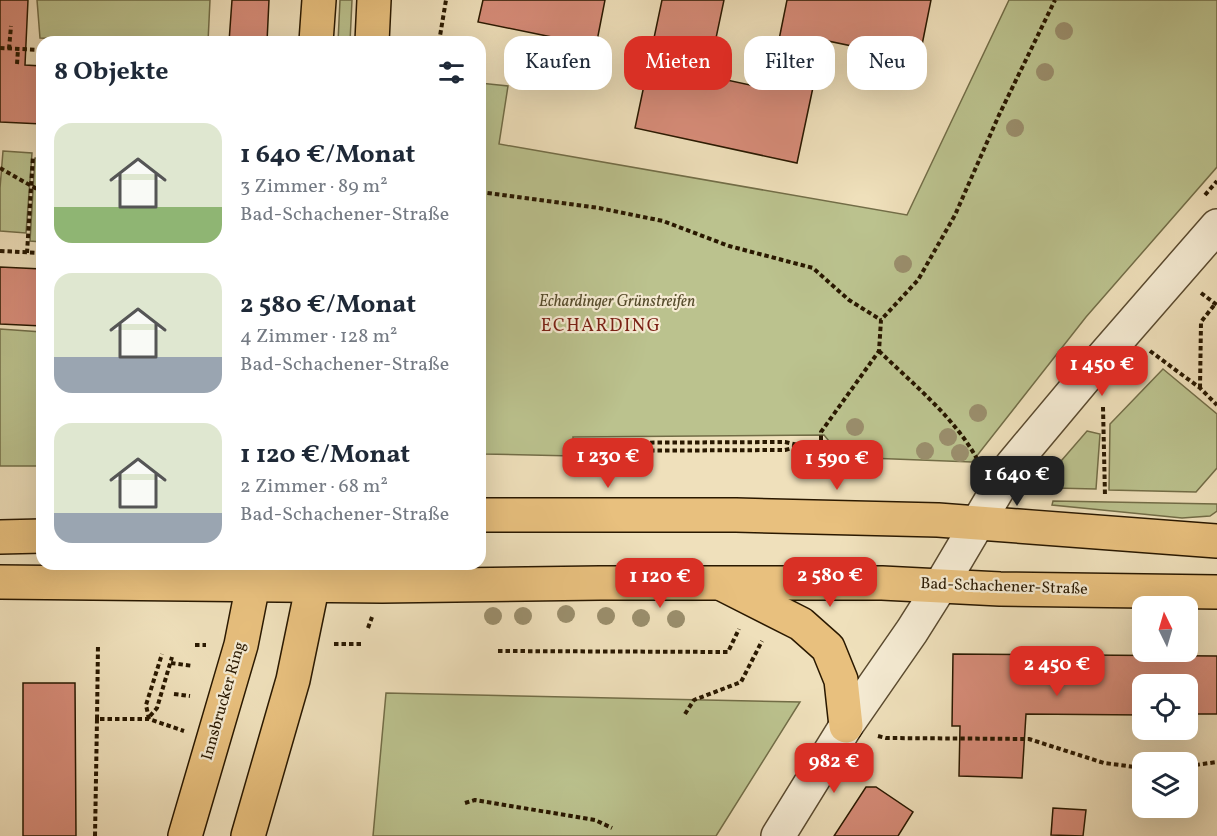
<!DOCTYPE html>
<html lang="de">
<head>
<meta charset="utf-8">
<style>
  body { margin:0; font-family:Vollkorn,serif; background:#f2f2f3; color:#1f2937; height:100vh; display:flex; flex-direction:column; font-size:22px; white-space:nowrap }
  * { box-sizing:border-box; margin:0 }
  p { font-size:20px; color:#747a83 }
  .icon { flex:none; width:33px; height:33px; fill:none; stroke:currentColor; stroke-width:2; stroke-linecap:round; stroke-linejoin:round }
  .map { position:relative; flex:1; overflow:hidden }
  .details { position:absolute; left:36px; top:36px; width:450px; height:534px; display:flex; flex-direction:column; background:#fff; border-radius:18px; box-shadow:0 6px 24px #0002 }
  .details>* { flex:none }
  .hud { position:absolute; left:504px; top:36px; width:570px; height:54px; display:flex; gap:12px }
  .needle { width:39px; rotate:355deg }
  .buttons { position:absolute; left:1132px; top:596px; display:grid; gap:12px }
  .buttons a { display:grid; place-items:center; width:66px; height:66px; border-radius:12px; background:#fff; box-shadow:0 6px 24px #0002; font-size:30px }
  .price { position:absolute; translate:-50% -51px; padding:0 14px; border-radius:12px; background:#d93025; color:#fff; font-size:20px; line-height:39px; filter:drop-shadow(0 2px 3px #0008) }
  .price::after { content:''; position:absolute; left:50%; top:36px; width:18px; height:14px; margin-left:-9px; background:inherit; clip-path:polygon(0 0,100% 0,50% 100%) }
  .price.on { background:#222; color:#fff }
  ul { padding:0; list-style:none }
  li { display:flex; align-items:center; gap:18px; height:150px; padding:0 18px }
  li span { display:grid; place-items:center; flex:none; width:168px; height:120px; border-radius:18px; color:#555 }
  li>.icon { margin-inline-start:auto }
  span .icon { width:72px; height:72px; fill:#fffc; stroke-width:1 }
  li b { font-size:26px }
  h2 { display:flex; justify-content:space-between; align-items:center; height:72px; padding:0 18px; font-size:26px }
  .pill { padding:0 21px; border-radius:18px; background:#fff; box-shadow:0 6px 24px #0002; font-size:21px; line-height:54px }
  .pill.on { background:#d93025; color:#fff }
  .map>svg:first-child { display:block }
  .green { fill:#bbc28e; stroke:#726d47; stroke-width:1.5 }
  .building { fill:#d78c79; stroke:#291800; stroke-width:1.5 }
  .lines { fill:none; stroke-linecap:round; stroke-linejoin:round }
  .minor-casing { stroke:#5a4a2f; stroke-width:36 }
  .major-casing { stroke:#291800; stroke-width:36 }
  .path { stroke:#291800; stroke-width:4; stroke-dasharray:4.5 3; stroke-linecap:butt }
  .minor { stroke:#f5ebd3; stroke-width:33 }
  .major { stroke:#e8c07e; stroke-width:33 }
  .tree { fill:#9a8e6c }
  .labels { text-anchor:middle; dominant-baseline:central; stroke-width:4.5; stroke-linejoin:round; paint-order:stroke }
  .park-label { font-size:16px; font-style:italic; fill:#554b2b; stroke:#f5ebd3 }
  .street-label { font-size:16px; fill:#291800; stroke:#f5ebd3 }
  .neighbourhood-label { font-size:18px; letter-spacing:1.5px; fill:#7a1f14; stroke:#f5ebd3 }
</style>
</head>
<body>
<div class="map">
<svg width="1217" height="836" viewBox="0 0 1217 836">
  <rect width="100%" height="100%" fill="#efe0bb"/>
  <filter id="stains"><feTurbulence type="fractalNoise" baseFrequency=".00333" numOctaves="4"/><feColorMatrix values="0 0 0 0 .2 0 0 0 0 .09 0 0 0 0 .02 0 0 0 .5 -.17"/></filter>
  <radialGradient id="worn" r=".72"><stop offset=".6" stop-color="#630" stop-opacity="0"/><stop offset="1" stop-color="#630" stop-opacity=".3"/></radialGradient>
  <!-- green -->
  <g class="green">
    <polygon points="37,0 210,0 208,42 121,42 40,38"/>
    <polygon points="340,0 352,0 350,42 338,42"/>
    <polygon points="1009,0 1217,0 1217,167 1086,317 972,462 842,457 824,435 573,437 574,456 484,454 484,350 480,350 480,83 508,86 499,144 907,215"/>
    <polygon points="3,151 32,153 26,233 0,231 0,188"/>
    <polygon points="35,158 42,159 42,242 30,241"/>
    <polygon points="0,329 42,332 42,466 0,466"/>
    <polygon points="1163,369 1217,414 1217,468 1196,492 1109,490 1110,424"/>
    <polygon points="1087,431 1100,434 1096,489 1054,488 1049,475"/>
    <polygon points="1053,501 1217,504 1217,511 1210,516 1182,518 1052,505"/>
    <polygon points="386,693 800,702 716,836 373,836"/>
  </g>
  <!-- building -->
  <g class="building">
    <polygon points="0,0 28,0 25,65 42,66 42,124 0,122"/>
    <polygon points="232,0 269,0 267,42 229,42"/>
    <polygon points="483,0 605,0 596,46 478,22"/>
    <polygon points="662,0 724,0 708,76 769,89 787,0 931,0 919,60 823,40 797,163 635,128"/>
    <polygon points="0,267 42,269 42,326 0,324"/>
    <polygon points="953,654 1217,656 1217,714 1188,714 1188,684 1143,684 1143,715 1026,714 1022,778 959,776 960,726 952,726"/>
    <polygon points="23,683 75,683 76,836 23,836"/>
    <polygon points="866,787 876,787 913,812 898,836 834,836"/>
    <polygon points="1053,808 1086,810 1083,836 1051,835"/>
  </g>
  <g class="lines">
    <!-- minor casing -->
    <g class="minor-casing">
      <polyline id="minor" points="778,836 846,726 912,631 941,585 1012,465 1089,373 1217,226"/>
    </g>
    <!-- major casing -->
    <g class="major-casing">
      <g id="major">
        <polyline points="316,42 319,0"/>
        <polyline points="372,42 374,0"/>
        <polyline points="480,515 736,515 938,520 1217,541"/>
        <polyline points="0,537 42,536"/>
        <polyline points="0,582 382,586 600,583 882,583 1000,589 1217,592"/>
        <polyline points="724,585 801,624 828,648 841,680 846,726"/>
        <polyline points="185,836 241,645 257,564"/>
        <polyline points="248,836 293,680 317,564"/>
      </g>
    </g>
    <!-- path -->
    <g class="path">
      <polyline points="439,42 446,0"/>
      <polyline points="0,48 42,50"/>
      <polyline points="9,49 11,26"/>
      <polyline points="17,64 18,49"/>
      <polyline points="480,133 484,57"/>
      <polyline points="0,168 42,192"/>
      <polyline points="480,192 599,208 663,221 729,246 813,268 849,300 881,320"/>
      <polyline points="1205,195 1217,181"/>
      <polyline points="0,251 42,253"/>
      <polyline points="27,253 33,156"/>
      <polyline points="1201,293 1217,305"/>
      <path d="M879 351C912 383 955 418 977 459"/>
      <polyline points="1150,351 1200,388 1217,405"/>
      <polyline points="1200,388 1201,322 1215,304"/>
      <polyline points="1103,407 1105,496"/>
      <polyline points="575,443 785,442 802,446"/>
      <polyline points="575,451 785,450 801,446"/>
      <polyline points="821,470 821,432 879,351 881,320 918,280 955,215 999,115 1055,0"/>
      <polyline points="822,470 850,448"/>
      <polyline points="803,471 802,446 820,446"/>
      <polyline points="368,628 372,617"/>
      <polyline points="334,644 362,644"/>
      <polyline points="195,645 206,645"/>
      <polyline points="498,651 728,652 739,629"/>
      <polyline points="171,663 193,666"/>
      <polyline points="174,694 190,696"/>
      <polyline points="685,714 694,700 741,682 762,641"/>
      <polyline points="150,716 157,708 172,657"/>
      <polyline points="97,719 98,644"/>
      <polyline points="149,719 146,705 162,654"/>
      <polyline points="878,736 886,738 1029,739 1104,763 1143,768"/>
      <polyline points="1188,766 1217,762"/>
      <polyline points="465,803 475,800 595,820 612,828"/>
      <polyline points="95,836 97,719 149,719 184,731"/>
    </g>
    <!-- minor -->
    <use href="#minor" class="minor"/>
    <!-- major -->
    <use href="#major" class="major"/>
  </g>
  <!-- trees -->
  <g class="tree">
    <circle cx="1064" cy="31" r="9"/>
    <circle cx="1045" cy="72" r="9"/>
    <circle cx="1015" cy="128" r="9"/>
    <circle cx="903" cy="264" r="9"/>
    <circle cx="978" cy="413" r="9"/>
    <circle cx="855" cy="427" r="9"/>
    <circle cx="948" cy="437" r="9"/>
    <circle cx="925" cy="451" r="9"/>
    <circle cx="960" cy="453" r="9"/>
    <circle cx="566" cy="614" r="9"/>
    <circle cx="493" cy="616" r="9"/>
    <circle cx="523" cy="616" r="9"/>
    <circle cx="606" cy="616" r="9"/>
    <circle cx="641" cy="618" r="9"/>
    <circle cx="676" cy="619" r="9"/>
  </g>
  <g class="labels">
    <!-- park labels -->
    <g class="park-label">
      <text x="617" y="302">Echardinger Grünstreifen</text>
    </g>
    <!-- street labels -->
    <g class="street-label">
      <text transform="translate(1004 587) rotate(2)">Bad-Schachener-Straße</text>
      <text transform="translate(224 701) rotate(-74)">Innsbrucker Ring</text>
    </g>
    <!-- neighbourhood labels -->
    <g class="neighbourhood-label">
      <text x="601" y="326">ECHARDING</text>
    </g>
  </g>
  <rect width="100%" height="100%" filter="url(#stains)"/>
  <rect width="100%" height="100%" fill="url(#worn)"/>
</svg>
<div class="buttons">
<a><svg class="needle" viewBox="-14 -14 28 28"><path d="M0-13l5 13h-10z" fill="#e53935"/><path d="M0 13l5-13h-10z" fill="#747a83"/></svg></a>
<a><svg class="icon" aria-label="locate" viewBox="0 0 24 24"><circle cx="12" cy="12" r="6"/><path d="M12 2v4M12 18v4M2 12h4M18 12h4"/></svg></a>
<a><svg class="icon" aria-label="layers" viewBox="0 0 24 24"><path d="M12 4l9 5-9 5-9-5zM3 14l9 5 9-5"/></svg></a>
</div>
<b class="price" style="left:1102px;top:397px">1 450 €</b>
<b class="price" style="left:608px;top:489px">1 230 €</b>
<b class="price" style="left:837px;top:491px">1 590 €</b>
<b class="price on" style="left:1017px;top:507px">1 640 €</b>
<b class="price" style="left:830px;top:608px">2 580 €</b>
<b class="price" style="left:660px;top:609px">1 120 €</b>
<b class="price" style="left:1057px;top:697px">2 450 €</b>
<b class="price" style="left:834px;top:794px">982 €</b>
<div class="hud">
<a class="pill">Kaufen</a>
<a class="pill on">Mieten</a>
<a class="pill">Filter</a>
<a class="pill">Neu</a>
</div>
<section class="details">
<h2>8 Objekte<svg class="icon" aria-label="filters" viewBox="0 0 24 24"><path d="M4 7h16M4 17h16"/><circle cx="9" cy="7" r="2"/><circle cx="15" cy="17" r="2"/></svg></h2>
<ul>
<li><span style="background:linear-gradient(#dfe7d0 70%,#8fb573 0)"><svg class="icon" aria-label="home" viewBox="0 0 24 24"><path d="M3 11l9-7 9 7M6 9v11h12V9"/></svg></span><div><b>1 640 €/Monat</b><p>3 Zimmer · 89 m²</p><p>Bad-Schachener-Straße</p></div></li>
<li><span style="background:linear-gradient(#dfe7d0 70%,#9aa5b1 0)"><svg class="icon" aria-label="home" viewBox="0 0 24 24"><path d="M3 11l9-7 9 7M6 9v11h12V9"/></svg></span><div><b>2 580 €/Monat</b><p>4 Zimmer · 128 m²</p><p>Bad-Schachener-Straße</p></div></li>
<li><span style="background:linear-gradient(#dfe7d0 75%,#9aa5b1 0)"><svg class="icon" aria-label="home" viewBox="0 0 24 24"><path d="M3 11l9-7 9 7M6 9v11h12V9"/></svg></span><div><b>1 120 €/Monat</b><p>2 Zimmer · 68 m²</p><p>Bad-Schachener-Straße</p></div></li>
</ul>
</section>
</div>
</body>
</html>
